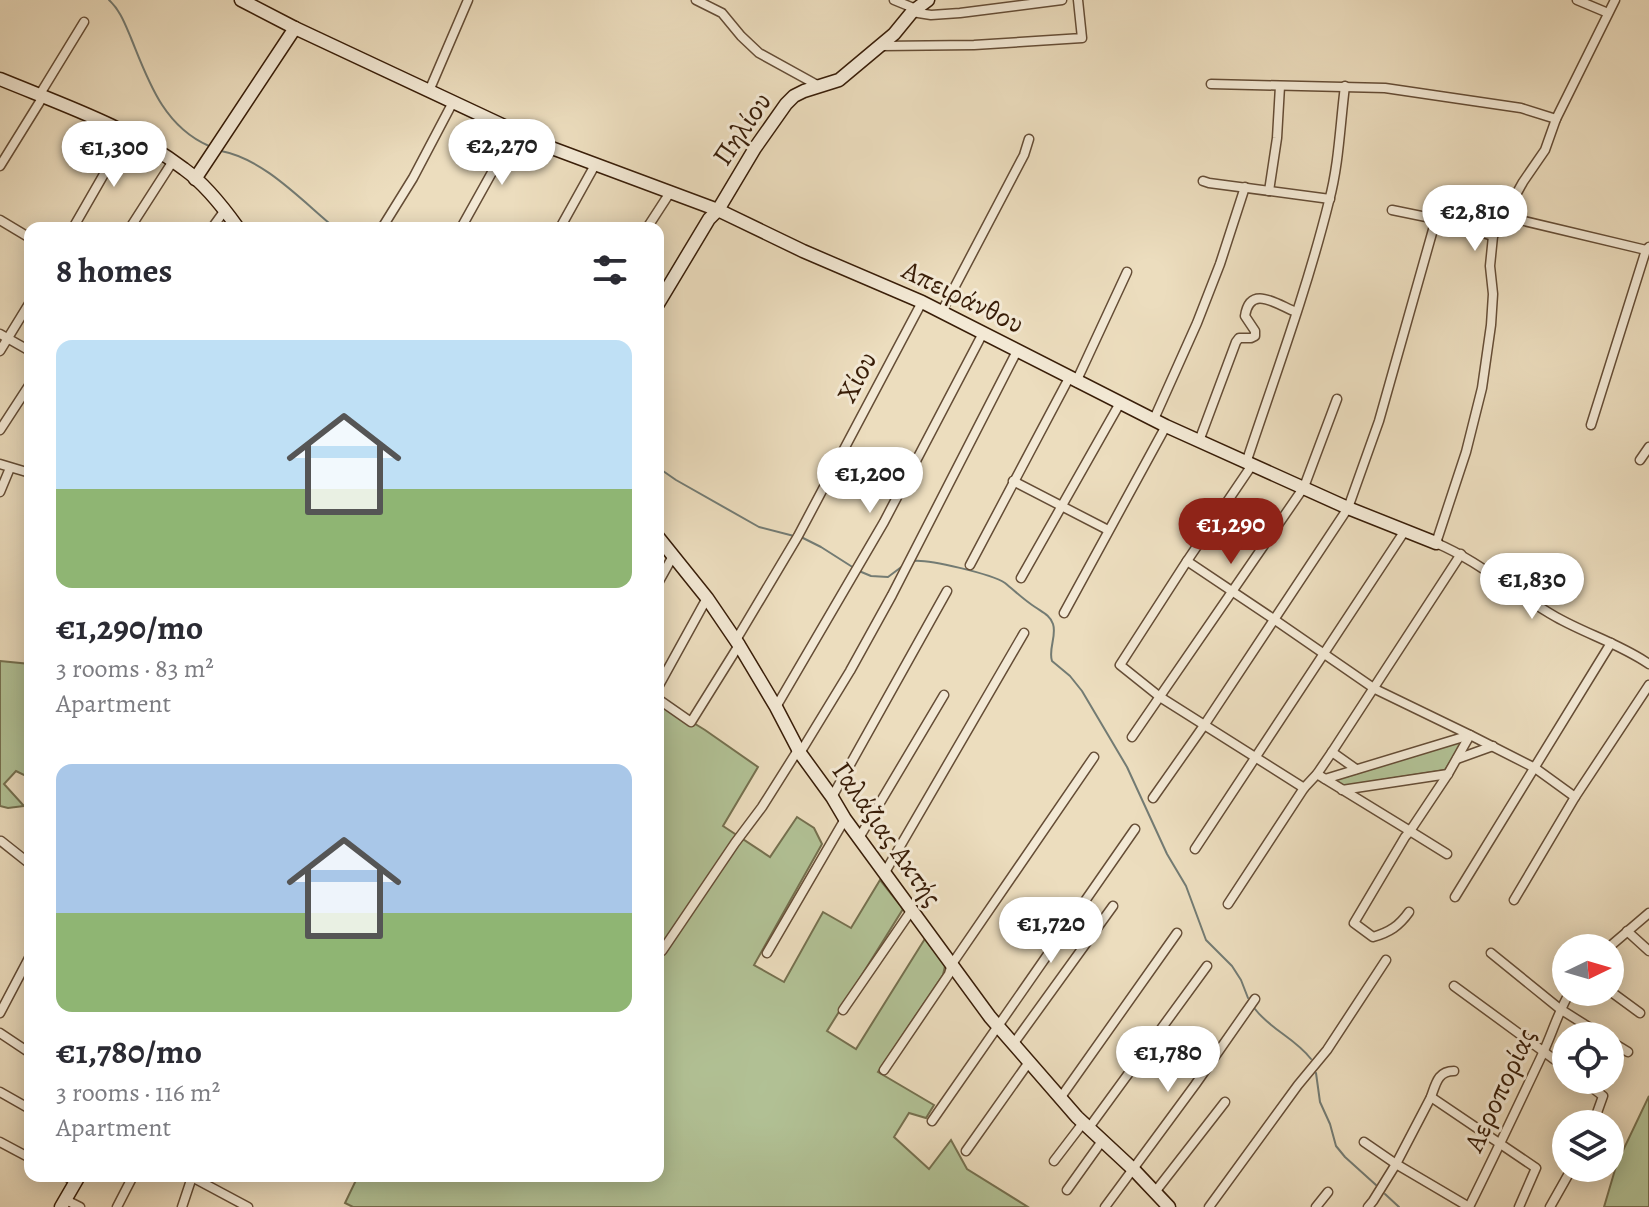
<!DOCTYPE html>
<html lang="en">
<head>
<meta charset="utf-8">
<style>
  body { margin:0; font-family:Alegreya,serif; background:#f7f7f7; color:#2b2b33; height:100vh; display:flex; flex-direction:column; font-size:30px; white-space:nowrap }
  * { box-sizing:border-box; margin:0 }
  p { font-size:26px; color:#7c7c81 }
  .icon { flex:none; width:44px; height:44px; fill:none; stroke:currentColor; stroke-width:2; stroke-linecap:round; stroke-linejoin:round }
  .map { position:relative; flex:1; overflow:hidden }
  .side { position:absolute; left:24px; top:222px; width:640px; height:960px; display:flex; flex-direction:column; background:#fff; border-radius:16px; box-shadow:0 4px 20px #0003 }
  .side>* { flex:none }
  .needle { width:52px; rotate:85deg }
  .tools { position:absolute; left:1552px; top:934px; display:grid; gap:16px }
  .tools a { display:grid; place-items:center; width:72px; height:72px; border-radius:50%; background:#fff; box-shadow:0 4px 20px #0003; font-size:40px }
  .price { position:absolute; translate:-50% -68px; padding:0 18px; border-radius:28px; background:#fff; color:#222; font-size:26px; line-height:52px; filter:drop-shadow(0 2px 4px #0008) }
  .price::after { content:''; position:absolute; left:50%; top:48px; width:24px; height:18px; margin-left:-12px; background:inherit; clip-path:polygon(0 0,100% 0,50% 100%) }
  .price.active { background:#8f2418; color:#fff }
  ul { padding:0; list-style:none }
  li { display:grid; align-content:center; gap:16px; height:424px; padding:0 32px }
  li span { display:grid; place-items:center; height:248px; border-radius:16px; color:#555 }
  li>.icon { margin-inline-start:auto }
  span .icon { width:144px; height:144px; fill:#fffc; stroke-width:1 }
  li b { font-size:34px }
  h2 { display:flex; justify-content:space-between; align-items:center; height:96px; padding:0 32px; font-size:34px }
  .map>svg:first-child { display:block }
  .green { fill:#b2c296; stroke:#75704f; stroke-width:2 }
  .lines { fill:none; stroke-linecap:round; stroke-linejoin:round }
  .stream { stroke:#737b73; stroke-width:2 }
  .street-casing { stroke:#654d36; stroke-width:11 }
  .secondary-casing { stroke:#381d08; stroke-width:15 }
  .street { stroke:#f3e9d5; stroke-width:8 }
  .secondary { stroke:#f3e9d5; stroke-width:12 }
  .labels { text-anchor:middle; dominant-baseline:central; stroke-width:6; stroke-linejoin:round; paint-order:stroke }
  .street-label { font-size:28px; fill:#381d08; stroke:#f3e9d5 }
</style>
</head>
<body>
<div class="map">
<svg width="1649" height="1207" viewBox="0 0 1649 1207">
  <rect width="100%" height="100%" fill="#ecddbe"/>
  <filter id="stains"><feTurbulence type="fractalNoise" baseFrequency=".0025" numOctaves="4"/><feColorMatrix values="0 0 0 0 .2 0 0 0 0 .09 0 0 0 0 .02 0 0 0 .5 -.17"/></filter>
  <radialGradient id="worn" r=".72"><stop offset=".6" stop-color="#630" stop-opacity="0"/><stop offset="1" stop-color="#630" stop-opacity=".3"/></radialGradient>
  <!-- green -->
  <g class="green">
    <polygon points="0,661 30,664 30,778 16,771 4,784 24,806 8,808 0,806"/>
    <polygon points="658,701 705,730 758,767 723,826 770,857 797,817 814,828 822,844 754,965 784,982 823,912 851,928 880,880 903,909 827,1031 856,1049 926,937 945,966 943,975 878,1072 934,1105 926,1118 909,1113 894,1137 929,1169 951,1140 967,1169 1028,1207 353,1207 345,1203 358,1176 658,1176"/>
    <polygon points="1464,740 1445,770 1343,786 1333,780"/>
    <polygon points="1649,1096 1649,1207 1604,1207 1617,1163"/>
  </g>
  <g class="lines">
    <!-- stream -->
    <g class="stream">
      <path d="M109 0C120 10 125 24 131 38 148 80 163 126 209 146"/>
      <path d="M221 151C264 159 302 201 335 228"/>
      <polyline points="658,465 663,471 676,480 759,527 794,536"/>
      <polyline points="801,537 821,547 854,568"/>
      <path d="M913 561C928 559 992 574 1005 583 1015 591 1024 600 1035 607 1042 612 1050 615 1053 624 1057 636 1048 649 1052 661L1070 676 1082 691 1127 767 1167 854 1186 886 1206 940 1232 966 1241 980 1248 998"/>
      <polyline points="859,571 871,576 888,577 904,565"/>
      <path d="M1255 1009C1271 1030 1295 1038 1311 1059"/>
      <polyline points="1316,1073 1320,1102 1330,1124 1336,1146 1345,1157 1376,1185"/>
      <polyline points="1385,1194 1399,1207"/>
    </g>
    <!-- street casing -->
    <g class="street-casing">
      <g id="street">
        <polyline points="696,0 722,13 741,36 759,53 819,86"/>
        <polyline points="894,0 916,9"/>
        <polyline points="1577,0 1608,13"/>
        <path d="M1615 0 1556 119 1545 150 1523 182 1493 236 1490 266 1493 294 1491 325 1482 388 1466 452 1436 543C1481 562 1513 593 1556 617 1586 634 1620 644 1649 664"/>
        <polyline points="912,12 931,15 960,13 1062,0"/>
        <polyline points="881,46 974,45 1082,38 1078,0"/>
        <polyline points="1211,84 1385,88 1521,108 1556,119"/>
        <polyline points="429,91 468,0"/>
        <polyline points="40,94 84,22"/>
        <polyline points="0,166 44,95"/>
        <polyline points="1203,181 1209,183 1330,199"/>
        <polyline points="1269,191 1277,138 1280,86"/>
        <polyline points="1392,210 1436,219 1493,236"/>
        <polyline points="1503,216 1646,250"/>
        <polyline points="0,220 30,238"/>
        <polyline points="73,228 127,134"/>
        <polyline points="130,228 173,161"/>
        <polyline points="212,228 225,210"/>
        <polyline points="382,228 413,178 453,102"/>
        <polyline points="461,228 515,131"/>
        <polyline points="560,228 595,165"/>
        <polyline points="647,228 671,191"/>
        <polyline points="942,311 1024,155 1029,139"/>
        <polyline points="0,334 30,351"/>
        <polyline points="0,351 30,302"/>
        <polyline points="1076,382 1127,272"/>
        <polyline points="1154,419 1197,323 1220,264 1245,187"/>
        <polyline points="1591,425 1646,250 1649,247"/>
        <polyline points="0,430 30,384"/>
        <path d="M1199 441 1236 342 1239 338H1251L1255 336V331L1245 316C1250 284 1276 304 1296 312"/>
        <polyline points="1640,460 1649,447"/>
        <path d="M1246 463C1275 376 1307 290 1329 201 1339 164 1340 125 1345 86"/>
        <polyline points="0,464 30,473"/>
        <polyline points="1252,465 1187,561 1120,665 1160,697 1304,788 1317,774 1332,752 1461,554"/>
        <polyline points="1013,481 1108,530"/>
        <polyline points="0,492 10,468"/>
        <polyline points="1187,561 1275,620 1375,689 1470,735 1448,774 1410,831 1317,774"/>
        <polyline points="970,565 1069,378"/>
        <polyline points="1021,578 1120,403"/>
        <polyline points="658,583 673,556"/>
        <polyline points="1064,613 1166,426"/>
        <polyline points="736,640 798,536 922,302"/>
        <polyline points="658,687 707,598"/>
        <polyline points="658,699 691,722 739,645"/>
        <polyline points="776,707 884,522 983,333"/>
        <polyline points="1132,737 1304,487 1337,399"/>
        <polyline points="1332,752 1356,769"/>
        <polyline points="800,753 850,671 892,595 1017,351"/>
        <polyline points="1457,759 1493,746"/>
        <polyline points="1325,779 1470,735 1535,768 1575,797"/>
        <polyline points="1342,790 1448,774"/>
        <polyline points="832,797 947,591"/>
        <polyline points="1153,798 1205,724 1348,508 1379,421 1436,219"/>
        <polyline points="859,838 944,695"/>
        <polyline points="1,841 30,864"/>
        <polyline points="1195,849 1404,532"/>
        <polyline points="884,874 1024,633"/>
        <polyline points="1455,897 1611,643"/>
        <polyline points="1514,900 1575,797 1649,685"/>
        <polyline points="1228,904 1304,788"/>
        <path d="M1409 912C1399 926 1390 932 1373 937L1354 923 1405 837 1410 831 1447 854"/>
        <polyline points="1627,931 1649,951"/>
        <polyline points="1608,948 1649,913"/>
        <polyline points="662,951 735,843 762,807 798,750"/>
        <polyline points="767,953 845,819"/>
        <polyline points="1491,953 1560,1009 1603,1036"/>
        <polyline points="1454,986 1566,1068"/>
        <polyline points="1610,991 1640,1013"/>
        <polyline points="843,1010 911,911"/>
        <polyline points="0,1013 30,956"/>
        <polyline points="0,1033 30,1053"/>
        <polyline points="1610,1041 1628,1052"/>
        <polyline points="1014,1043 1113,906"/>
        <polyline points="884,1070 949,974 952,964 1094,757"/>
        <polyline points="1582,1080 1603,1096 1593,1124"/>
        <polyline points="0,1092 30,1109"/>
        <polyline points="1061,1097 1177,933"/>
        <path d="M1431 1097C1436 1083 1438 1071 1454 1071"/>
        <polyline points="932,1121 1135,829"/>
        <polyline points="1088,1129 1207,966"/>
        <polyline points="0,1142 30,1158"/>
        <polyline points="1364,1142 1396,1164 1469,1207"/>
        <polyline points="966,1151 1029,1062"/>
        <polyline points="1054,1161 1083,1123"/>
        <polyline points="65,1176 76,1182"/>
        <polyline points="190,1176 248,1207"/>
        <polyline points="1067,1190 1102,1141"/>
        <polyline points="1155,1192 1225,1102"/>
        <polyline points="66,1200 80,1207"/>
        <polyline points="117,1207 133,1176"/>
        <polyline points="182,1207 192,1177"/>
        <polyline points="1105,1207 1195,1085 1255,999"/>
        <polyline points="1209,1207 1298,1085 1327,1050 1386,960"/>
        <polyline points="1316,1207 1328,1192"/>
        <polyline points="1368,1207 1373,1201 1396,1164 1431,1097 1536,1168 1519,1207"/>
        <path d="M1469 1207C1494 1157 1518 1106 1542 1055 1552 1034 1558 1012 1570 992"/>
        <polyline points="1550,1207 1572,1168"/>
      </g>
    </g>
    <!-- secondary casing -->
    <g class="secondary-casing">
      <g id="secondary">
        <polyline points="241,0 295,28 549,147 718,210 803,251 922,302 1166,426 1348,508 1436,543"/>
        <path d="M0 79C63 105 129 127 184 169 205 184 223 207 238 228"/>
        <polyline points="195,179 295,28"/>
        <polyline points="658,304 709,219 718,210 755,148 786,104 794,96 804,91 839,80 894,34 912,12 928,0"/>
        <polyline points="658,537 707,598 739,645 776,707 800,753 832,797 845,819 990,1017 1077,1117 1134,1170 1169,1207"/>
        <polyline points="61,1207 79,1176"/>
      </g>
    </g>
    <!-- street -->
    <use href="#street" class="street"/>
    <!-- secondary -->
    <use href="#secondary" class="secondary"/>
  </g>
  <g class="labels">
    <!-- street labels -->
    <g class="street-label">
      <text transform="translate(742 129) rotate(-56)">Πηλίου</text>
      <text transform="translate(963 297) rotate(26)">Απειράνθου</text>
      <text transform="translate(857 377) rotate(-62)">Χίου</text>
      <text transform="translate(887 834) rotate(55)">Γαλάζιας Ακτής</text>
      <text transform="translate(1500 1090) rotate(-65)">Αεροπορίας</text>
    </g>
  </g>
  <rect width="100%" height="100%" filter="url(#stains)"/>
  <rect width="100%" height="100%" fill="url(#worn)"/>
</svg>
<div class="tools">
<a><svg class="needle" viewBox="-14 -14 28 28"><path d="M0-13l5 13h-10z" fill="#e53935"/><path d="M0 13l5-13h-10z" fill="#7c7c81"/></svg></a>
<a><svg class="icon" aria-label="locate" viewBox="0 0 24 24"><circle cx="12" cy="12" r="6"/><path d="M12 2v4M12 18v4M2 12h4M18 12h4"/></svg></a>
<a><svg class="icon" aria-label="layers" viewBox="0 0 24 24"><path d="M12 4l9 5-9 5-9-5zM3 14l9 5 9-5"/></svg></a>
</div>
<b class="price" style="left:502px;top:187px">€2,270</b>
<b class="price" style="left:114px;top:189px">€1,300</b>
<b class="price" style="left:1475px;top:253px">€2,810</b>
<b class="price" style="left:870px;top:515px">€1,200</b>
<b class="price active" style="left:1231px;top:566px">€1,290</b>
<b class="price" style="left:1532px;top:621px">€1,830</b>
<b class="price" style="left:1051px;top:965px">€1,720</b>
<b class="price" style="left:1168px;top:1094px">€1,780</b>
<section class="side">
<h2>8 homes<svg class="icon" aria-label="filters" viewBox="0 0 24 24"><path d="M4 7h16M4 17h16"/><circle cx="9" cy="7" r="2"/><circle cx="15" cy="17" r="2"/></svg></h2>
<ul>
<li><span style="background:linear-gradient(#bfe0f5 60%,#8fb573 0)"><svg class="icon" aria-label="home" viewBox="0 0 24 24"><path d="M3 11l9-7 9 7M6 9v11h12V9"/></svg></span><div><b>€1,290/mo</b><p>3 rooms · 83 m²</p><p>Apartment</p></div></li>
<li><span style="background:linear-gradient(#a9c7e8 60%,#8fb573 0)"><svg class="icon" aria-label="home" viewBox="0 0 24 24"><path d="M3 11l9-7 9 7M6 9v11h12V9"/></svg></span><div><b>€1,780/mo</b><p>3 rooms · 116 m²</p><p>Apartment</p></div></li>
</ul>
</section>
</div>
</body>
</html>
